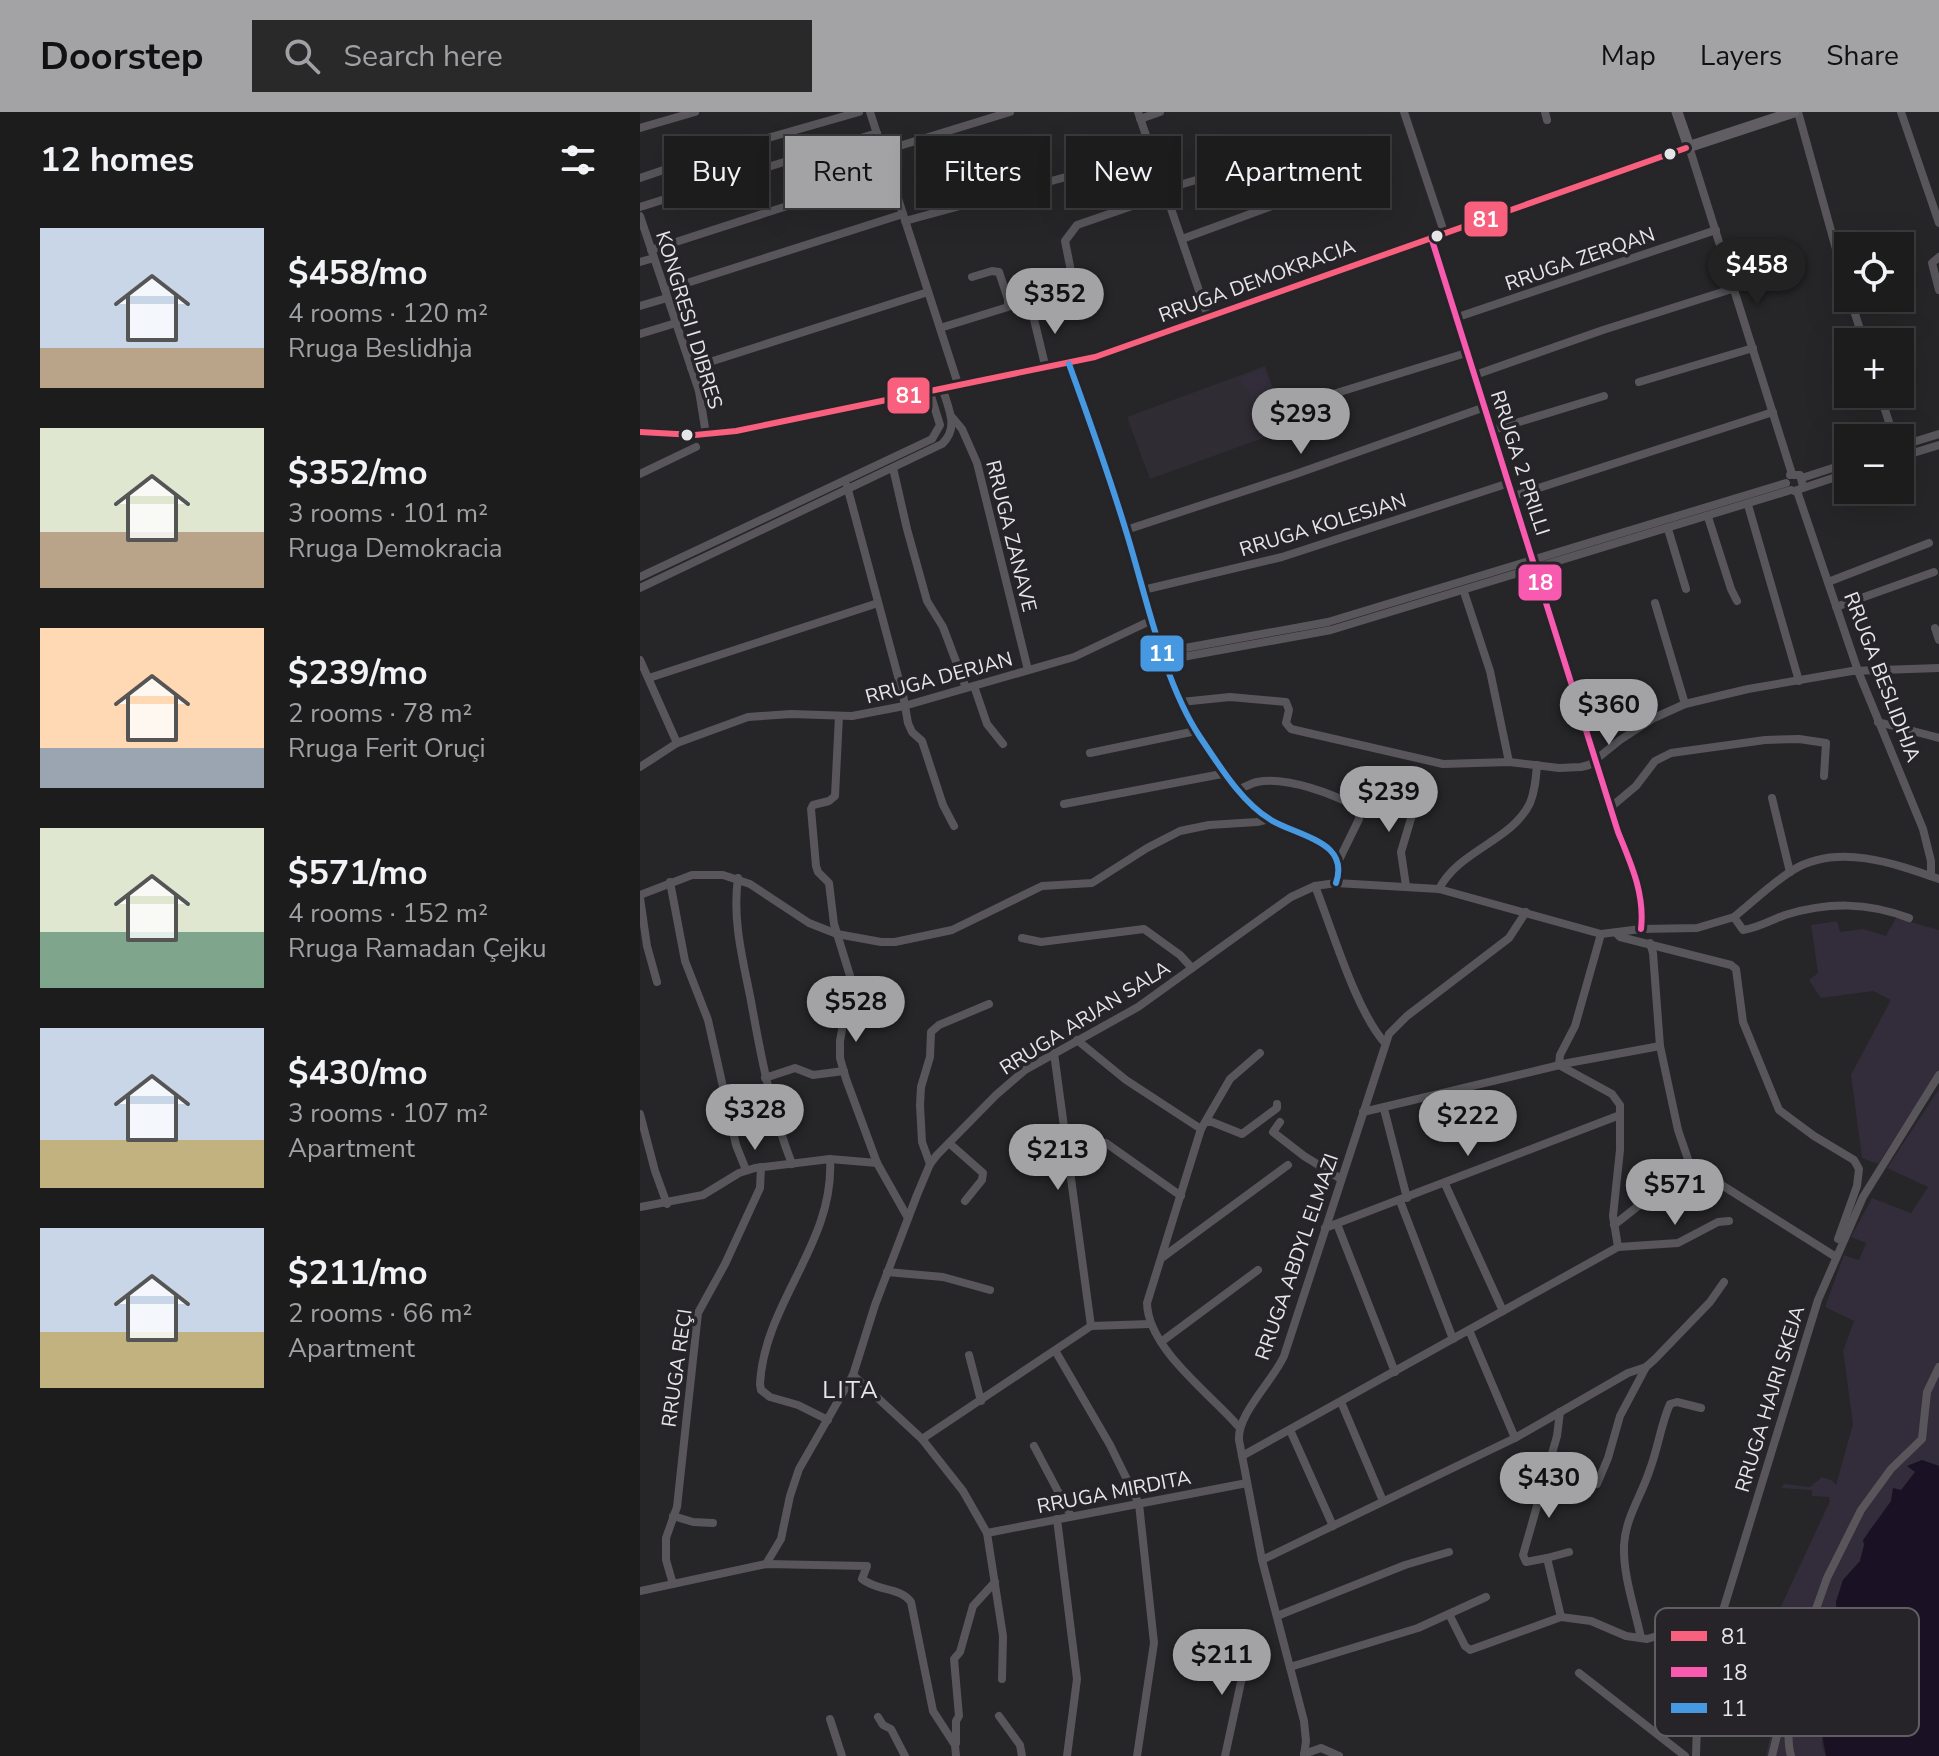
<!DOCTYPE html>
<html lang="en">
<head>
<meta charset="utf-8">
<style>
  body { margin:0; font-family:"Nunito Sans",sans-serif; background:#29292a; color:#f1f3f6; height:100vh; display:flex; flex-direction:column; font-size:30px; white-space:nowrap }
  * { box-sizing:border-box; margin:0 }
  p { font-size:26px; color:#a0a1a4 }
  .icon { flex:none; width:44px; height:44px; fill:none; stroke:currentColor; stroke-width:2; stroke-linecap:round; stroke-linejoin:round }
  .map { position:relative; flex:1; overflow:hidden }
  .panel { display:flex; flex-direction:column; background:#1c1c1d; width:640px }
  .panel>* { flex:none }
  .top-card { position:absolute; left:24px; top:24px; width:760px; height:72px; display:flex; gap:16px }
  .buttons { position:absolute; left:1194px; top:120px; display:grid; gap:16px }
  .buttons a { display:grid; place-items:center; width:80px; height:80px; border-radius:0px; background:#1c1c1d; box-shadow:0 8px 32px #0002,0 0 0 2px #3a3a3b; font-size:40px }
  .price { position:absolute; translate:-50% -68px; padding:0 18px; border-radius:28px; background:#a3a2a4; color:#111; font-size:26px; line-height:52px; filter:drop-shadow(0 2px 4px #0008) }
  .price::after { content:''; position:absolute; left:50%; top:48px; width:24px; height:18px; margin-left:-12px; background:inherit; clip-path:polygon(0 0,100% 0,50% 100%) }
  .price.on { background:#222; color:#fff }
  ul { padding:0; list-style:none }
  li { display:flex; align-items:center; gap:24px; height:200px; padding:0 40px }
  li span { display:grid; place-items:center; flex:none; width:224px; height:160px; border-radius:0px; color:#555 }
  li>.icon { margin-inline-start:auto }
  span .icon { width:96px; height:96px; fill:#fffc; stroke-width:1 }
  li b { font-size:34px }
  h2 { display:flex; justify-content:space-between; align-items:center; height:96px; padding:0 40px; font-size:34px }
  .tag { padding:0 28px; border-radius:0px; background:#1c1c1d; box-shadow:0 8px 32px #0002,0 0 0 2px #3a3a3b; font-size:28px; line-height:72px }
  .tag.on { background:#a3a2a4; color:#111 }
  header { display:flex; align-items:center; gap:48px; box-sizing:border-box; height:112px; padding:0 40px; background:#a3a2a4; color:#111 }
  header strong { font-size:38px }
  nav { display:flex; gap:44px; margin-inline-start:auto; font-size:28px }
  .search { width:560px; height:72px; background:#29292a; display:flex; align-items:center; gap:20px; box-sizing:border-box; padding:0 28px; border-radius:0px; color:#a0a1a4; font-size:30px }
  main { display:flex; flex:1; min-height:0 }
  .map>svg:first-child { display:block }
  .built { fill:#302c34 }
  .green { fill:#332d3b }
  .water { fill:#1b1125 }
  .lines { fill:none; stroke-linecap:round; stroke-linejoin:round }
  .minor { stroke:#58565a; stroke-width:8 }
  .major { stroke:#615e63; stroke-width:11 }
  .bus-1-casing { stroke:#262428; stroke-width:12 }
  .bus-2-casing { stroke:#262428; stroke-width:12 }
  .bus-3-casing { stroke:#262428; stroke-width:12 }
  .bus-1 { stroke:#f8607d; stroke-width:6 }
  .bus-2 { stroke:#f75aaf; stroke-width:6 }
  .bus-3 { stroke:#4699e1; stroke-width:6 }
  .bus-dot { fill:#e6e5e8; stroke:#262428; stroke-width:3 }
  .labels { text-anchor:middle; dominant-baseline:central; stroke-width:7; stroke-linejoin:round; paint-order:stroke }
  .street-label { font-size:20px; fill:#e6e5e8; stroke:#262428 }
  .quarter-label { font-size:24px; letter-spacing:2px; fill:#e6e5e8; stroke:#262428 }
  .key { fill:#262428; stroke:#605e62; stroke-width:2 }
  .key-label { font-size:22px; fill:#e6e5e8 }
  .line-badge { stroke:#262428; stroke-width:3 }
  .badge-label { font-size:22px; text-anchor:middle; font-weight:bold; fill:#fff }
</style>
</head>
<body>
<header>
<strong>Doorstep</strong>
<div class="search"><svg class="icon" aria-label="search" viewBox="0 0 24 24"><circle cx="10" cy="10" r="6"/><path d="M15 15l6 6"/></svg>Search here</div>
<nav><a>Map</a><a>Layers</a><a>Share</a></nav>
</header>
<main>
<section class="panel">
<h2>12 homes<svg class="icon" aria-label="filters" viewBox="0 0 24 24"><path d="M4 7h16M4 17h16"/><circle cx="9" cy="7" r="2"/><circle cx="15" cy="17" r="2"/></svg></h2>
<ul>
<li><span style="background:linear-gradient(#c9d6e8 75%,#b9a48a 0)"><svg class="icon" aria-label="home" viewBox="0 0 24 24"><path d="M3 11l9-7 9 7M6 9v11h12V9"/></svg></span><div><b>$458/mo</b><p>4 rooms · 120 m²</p><p>Rruga Beslidhja</p></div></li>
<li><span style="background:linear-gradient(#dfe7d0 65%,#b9a48a 0)"><svg class="icon" aria-label="home" viewBox="0 0 24 24"><path d="M3 11l9-7 9 7M6 9v11h12V9"/></svg></span><div><b>$352/mo</b><p>3 rooms · 101 m²</p><p>Rruga Demokracia</p></div></li>
<li><span style="background:linear-gradient(#ffd9b3 75%,#9aa5b1 0)"><svg class="icon" aria-label="home" viewBox="0 0 24 24"><path d="M3 11l9-7 9 7M6 9v11h12V9"/></svg></span><div><b>$239/mo</b><p>2 rooms · 78 m²</p><p>Rruga Ferit Oruçi</p></div></li>
<li><span style="background:linear-gradient(#dfe7d0 65%,#7fa58c 0)"><svg class="icon" aria-label="home" viewBox="0 0 24 24"><path d="M3 11l9-7 9 7M6 9v11h12V9"/></svg></span><div><b>$571/mo</b><p>4 rooms · 152 m²</p><p>Rruga Ramadan Çejku</p></div></li>
<li><span style="background:linear-gradient(#c9d6e8 70%,#c2b280 0)"><svg class="icon" aria-label="home" viewBox="0 0 24 24"><path d="M3 11l9-7 9 7M6 9v11h12V9"/></svg></span><div><b>$430/mo</b><p>3 rooms · 107 m²</p><p>Apartment</p></div></li>
<li><span style="background:linear-gradient(#c9d6e8 65%,#c2b280 0)"><svg class="icon" aria-label="home" viewBox="0 0 24 24"><path d="M3 11l9-7 9 7M6 9v11h12V9"/></svg></span><div><b>$211/mo</b><p>2 rooms · 66 m²</p><p>Apartment</p></div></li>
</ul>
</section>
<div class="map">
<svg width="1299" height="1644" viewBox="0 0 1299 1644">
  <rect width="100%" height="100%" fill="#262527"/>
  <!-- built -->
  <polygon class="built" points="625,254 648,317 510,367 487,305"/>
  <!-- green -->
  <g class="green">
    <polygon points="624,257 636,291 616,298 608,277 605,277 601,265"/>
    <polygon points="1256,806 1299,818 1299,958 1238,1052 1222,1046 1211,963 1251,888 1233,879 1181,886 1169,868 1178,861 1171,813 1197,809 1200,820 1223,817 1246,824"/>
    <polygon points="1299,977 1299,1354 1282,1348 1268,1354 1276,1360 1228,1420 1220,1449 1203,1468 1196,1490 1199,1525 1187,1564 1184,1598 1182,1634 1186,1644 1126,1644 1132,1616 1124,1614 1126,1554 1122,1552 1122,1535 1190,1389 1189,1385 1172,1384 1172,1378 1141,1376 1144,1372 1170,1375 1182,1365 1193,1369 1196,1373 1213,1312 1203,1239 1214,1209 1185,1195 1204,1143 1219,1148 1226,1131 1211,1125 1232,1086 1271,1101 1288,1075 1247,1056"/>
  </g>
  <!-- water -->
  <polygon class="water" points="1282,1348 1299,1354 1299,1644 1186,1644 1181,1616 1187,1564 1199,1525 1196,1490 1203,1468 1220,1449 1224,1433 1223,1428 1251,1389 1253,1376 1261,1378 1275,1360 1267,1354"/>
  <g class="lines">
    <!-- minor -->
    <g class="minor">
      <polyline points="230,0 319,275"/>
      <polyline points="498,0 568,205"/>
      <polyline points="764,0 804,120"/>
      <polyline points="905,0 907,8"/>
      <polyline points="1158,0 1208,180"/>
      <polyline points="1261,0 1299,111"/>
      <polyline points="500,7 520,0"/>
      <polyline points="0,16 55,0"/>
      <polyline points="1050,38 1152,362"/>
      <polyline points="243,39 370,0"/>
      <polyline points="0,66 68,43 219,0"/>
      <polyline points="526,77 687,29"/>
      <polyline points="0,95 237,21"/>
      <polyline points="0,104 59,279 66,322"/>
      <polyline points="265,109 514,41"/>
      <path d="M791 125 978 720C991 752 1005 782 1001 817"/>
      <polyline points="542,127 662,83"/>
      <polyline points="11,138 249,61"/>
      <polyline points="1299,145 1292,151 1299,178"/>
      <polyline points="0,150 14,146"/>
      <polyline points="431,159 425,129 437,113 527,82"/>
      <polyline points="25,178 263,102"/>
      <polyline points="1210,186 1224,230"/>
      <polyline points="0,194 27,186"/>
      <polyline points="392,199 406,257"/>
      <polyline points="815,206 1076,118"/>
      <polyline points="300,216 368,195 368,187 359,160 352,159 332,165"/>
      <polyline points="0,222 36,211"/>
      <path d="M429 252C449 307 469 363 486 419 506 483 523 569 560 625 579 653 601 690 631 708 648 718 677 725 690 738 700 748 700 759 696 771"/>
      <polyline points="51,256 288,180"/>
      <polyline points="835,263 963,218 1095,176"/>
      <polyline points="999,270 1113,236"/>
      <polyline points="1240,282 1254,326"/>
      <polyline points="664,291 826,241"/>
      <polyline points="311,304 322,317 337,351 388,558"/>
      <polyline points="853,318 964,284"/>
      <polyline points="1260,334 1299,322"/>
      <polyline points="1260,345 1299,333"/>
      <polyline points="253,356 267,417 287,489 303,515 326,576"/>
      <polyline points="0,362 56,335"/>
      <polyline points="1150,363 1160,363 1163,374"/>
      <polyline points="1162,366 1208,351"/>
      <polyline points="207,374 263,583 268,611 272,620 282,629 303,693 314,714"/>
      <polyline points="1154,379 1208,361"/>
      <polyline points="1157,379 1218,559 1283,717 1291,749 1291,764"/>
      <polyline points="874,384 1133,300"/>
      <polyline points="1108,393 1159,569"/>
      <polyline points="1068,405 1091,477 1097,489"/>
      <polyline points="1028,417 1046,477"/>
      <polyline points="486,418 653,363 845,295"/>
      <polyline points="0,465 292,327 300,313 290,281"/>
      <polyline points="1188,470 1289,431"/>
      <path d="M0 476 302 332C319 316 309 298 303 278"/>
      <polyline points="503,478 642,445 869,371"/>
      <polyline points="824,480 850,559 869,650"/>
      <polyline points="1015,491 1045,592"/>
      <polyline points="1196,495 1294,460"/>
      <polyline points="1295,516 1299,528"/>
      <polyline points="523,540 688,510 1146,371"/>
      <polyline points="0,548 37,631"/>
      <polyline points="526,548 691,518 1151,378"/>
      <polyline points="9,566 238,491"/>
      <polyline points="334,574 347,612 363,632"/>
      <polyline points="541,590 590,585 646,590 649,598 646,611 651,617 803,652 869,650 919,656 941,655 949,653 980,628 1014,606 1045,592 1108,577 1212,559 1299,556"/>
      <polyline points="199,604 195,684 189,689 173,693 171,697 176,754 178,760 189,771 194,812 211,867 200,929 200,946 206,967 237,1051 268,1106"/>
      <polyline points="1238,610 1299,626"/>
      <polyline points="450,641 556,619"/>
      <polyline points="0,655 37,631 108,605 151,602 212,604 264,594 434,545 512,508"/>
      <path d="M600 677C605 675 612 671 617 670 645 664 696 682 719 697V707L698 750"/>
      <polyline points="1132,686 1150,760"/>
      <polyline points="424,692 587,661"/>
      <polyline points="971,695 996,674 1015,649 1031,641 1125,628 1159,627 1186,631 1184,664"/>
      <path d="M98 766C92 808 103 848 111 889 121 945 131 998 152 1052"/>
      <polyline points="30,770 45,849 68,908 96,1033 106,1058"/>
      <path d="M675 774C692 817 716 899 745 931"/>
      <polyline points="766,774 761,740 781,673"/>
      <path d="M799 777C819 738 872 729 890 691 895 679 896 666 897 653"/>
      <polyline points="0,783 52,763 83,763 110,772 169,811 197,822 241,830 255,830 312,818 402,774 452,771 507,736 540,719 569,713 617,710 629,707"/>
      <polyline points="0,786 7,834 17,870"/>
      <path d="M1094 805 1103 818C1118 816 1131 808 1145 803 1188 790 1227 790 1269 806"/>
      <polyline points="976,821 980,825 1091,853 1096,857 1103,910 1139,998 1174,1024 1214,1048 1219,1057 1217,1074 1198,1127"/>
      <polyline points="961,822 935,914 920,943 919,953 972,982 980,993 980,1038 973,1104 978,1135"/>
      <polyline points="382,826 401,830 504,817 540,843 552,856"/>
      <polyline points="1010,831 1013,841 1020,934 1038,1018 1050,1053 1196,1145"/>
      <polyline points="437,928 486,968 561,1017"/>
      <polyline points="414,941 451,1214"/>
      <polyline points="125,966 155,956 173,963 204,959"/>
      <polyline points="744,997 767,1086"/>
      <polyline points="723,1000 928,951 1020,934"/>
      <polyline points="0,1002 15,1059 27,1092"/>
      <polyline points="566,1010 572,1010 602,1022 637,996 637,992"/>
      <polyline points="640,1010 633,1020 664,1044 701,1067"/>
      <polyline points="309,1031 343,1061 342,1068 325,1089"/>
      <polyline points="466,1031 541,1084"/>
      <polyline points="290,1052 282,1030 280,993 281,975 290,945 291,920 299,913 349,892"/>
      <polyline points="805,1072 863,1199"/>
      <polyline points="760,1089 813,1227"/>
      <polyline points="0,1095 63,1083 99,1061 115,1056 190,1047 237,1051"/>
      <polyline points="697,1112 755,1260"/>
      <polyline points="974,1113 1050,1053"/>
      <polyline points="685,1116 980,1003"/>
      <polyline points="523,1145 648,1053"/>
      <polyline points="247,1160 303,1165 350,1178"/>
      <polyline points="829,1218 875,1326"/>
      <polyline points="521,1230 618,1158"/>
      <polyline points="416,1240 470,1333 499,1392 514,1531 497,1644"/>
      <polyline points="329,1243 341,1289"/>
      <polyline points="213,1263 282,1327 323,1379 347,1421 363,1524 362,1567"/>
      <polyline points="701,1290 743,1389"/>
      <polyline points="920,1300 917,1324 883,1443 886,1450 907,1446 921,1505"/>
      <path d="M188 1308 158 1293 130 1285 121 1278 120 1272C124 1191 195 1131 190 1047"/>
      <path d="M599 1315C571 1282 508 1237 507 1191L561 1017 590 967 620 941"/>
      <polyline points="650,1318 693,1414"/>
      <polyline points="282,1327 451,1214 510,1212"/>
      <polyline points="394,1334 431,1404"/>
      <polyline points="602,1344 978,1135 1038,1131 1078,1110 1089,1109"/>
      <polyline points="957,1372 968,1346 980,1304 1006,1255"/>
      <polyline points="33,1404 53,1410 73,1411"/>
      <polyline points="417,1407 437,1567 427,1644"/>
      <polyline points="347,1421 607,1371"/>
      <polyline points="907,1446 929,1440"/>
      <polyline points="622,1448 875,1326 988,1261 1006,1255 1015,1247 1070,1190 1084,1170"/>
      <path d="M126 1452 141 1427 150 1384 159 1357 213 1263 235 1193 277 1083 290 1052 297 1043 356 983 385 958 498 895 651 785 675 774 696 771 799 777 961 822 1001 817 1057 816 1094 805C1114 789 1132 771 1153 758 1197 731 1254 751 1299 767"/>
      <polyline points="33,1472 26,1448 26,1426 37,1395 58,1201 85,1152 120,1076 121,1055"/>
      <path d="M0 1479 126 1452 227 1454 222 1467C239 1480 260 1475 271 1490L293 1599 315 1633 316 1644"/>
      <polyline points="637,1504 765,1453 809,1440"/>
      <polyline points="810,1504 825,1534 830,1538 921,1505 951,1509 986,1524 1007,1527 1081,1505"/>
      <path d="M1001 1526C995 1497 983 1464 984 1434 985 1406 1002 1383 1010 1357 1018 1336 1021 1312 1030 1292L1037 1290 1061 1296"/>
      <polyline points="650,1555 778,1516 846,1485"/>
      <polyline points="939,1561 1045,1644"/>
      <path d="M1146 1586C1152 1604 1145 1625 1151 1644"/>
      <polyline points="359,1604 380,1633 382,1644"/>
      <polyline points="238,1605 243,1613 251,1617 265,1644"/>
      <polyline points="190,1607 202,1644"/>
      <polyline points="316,1631 316,1609 319,1604 314,1547 320,1540 333,1494 355,1470"/>
      <polyline points="664,1642 681,1636 699,1644"/>
      <polyline points="585,1644 609,1533"/>
      <path d="M664 1644 666 1629 664 1609 622 1448 599 1328C597 1302 633 1269 644 1244L749 922 767 904 869 826 886 800"/>
      <polyline points="1056,1644 1057,1613 1081,1505 1178,1188 1223,1085 1299,963"/>
      <polyline points="1132,1644 1150,1570 1187,1466 1221,1398 1251,1357 1282,1327 1287,1280 1299,1255"/>
    </g>
    <!-- major -->
    <g class="major">
      <polyline points="1037,0 1048,32"/>
      <polyline points="1051,34 1154,0"/>
      <polyline points="0,320 55,323 96,319 455,245 1046,36"/>
    </g>
    <!-- bus-1 casing -->
    <g class="bus-1-casing">
      <polyline id="bus-1" points="0,320 55,323 96,319 455,245 1046,36"/>
    </g>
    <!-- bus-2 casing -->
    <g class="bus-2-casing">
      <path id="bus-2" d="M791 125 978 720C991 752 1005 782 1001 817"/>
    </g>
    <!-- bus-3 casing -->
    <g class="bus-3-casing">
      <path id="bus-3" d="M429 252C449 307 469 363 486 419 506 483 523 569 560 625 579 653 601 690 631 708 648 718 677 725 690 738 700 748 700 759 696 771"/>
    </g>
    <!-- bus-1 -->
    <use href="#bus-1" class="bus-1"/>
    <!-- bus-2 -->
    <use href="#bus-2" class="bus-2"/>
    <!-- bus-3 -->
    <use href="#bus-3" class="bus-3"/>
  </g>
  <!-- markers -->
  <g class="bus-dot">
    <circle cx="1030" cy="42" r="7"/>
    <circle cx="797" cy="124" r="7"/>
    <circle cx="47" cy="323" r="7"/>
  </g>
  <g class="labels">
    <!-- street labels -->
    <g class="street-label">
      <text transform="translate(940 147) rotate(-19)">RRUGA ZERQAN</text>
      <text transform="translate(617 169) rotate(-20)">RRUGA DEMOKRACIA</text>
      <text transform="translate(49 208) rotate(73)">KONGRESI I DIBRES</text>
      <text transform="translate(880 351) rotate(72)">RRUGA 2 PRILLI</text>
      <text transform="translate(683 413) rotate(-17)">RRUGA KOLESJAN</text>
      <text transform="translate(371 424) rotate(76)">RRUGA ZANAVE</text>
      <text transform="translate(1242 565) rotate(69)">RRUGA BESLIDHJA</text>
      <text transform="translate(299 566) rotate(-15)">RRUGA DERJAN</text>
      <text transform="translate(445 906) rotate(-32)">RRUGA ARJAN SALA</text>
      <text transform="translate(657 1145) rotate(-71)">RRUGA ABDYL ELMAZI</text>
      <text transform="translate(37 1256) rotate(-82)">RRUGA REÇI</text>
      <text transform="translate(1130 1287) rotate(-73)">RRUGA HAJRI SKEJA</text>
      <text transform="translate(474 1380) rotate(-11)">RRUGA MIRDITA</text>
    </g>
    <!-- quarter labels -->
    <g class="quarter-label">
      <text x="211" y="1278">LITA</text>
    </g>
  </g>
  <!-- legend -->
  <rect x="1015" y="1496" width="264" height="128" rx="12" class="key"/>
  <rect x="1031" y="1519" width="36" height="10" fill="#f8607d"/>
  <rect x="1031" y="1555" width="36" height="10" fill="#f75aaf"/>
  <rect x="1031" y="1591" width="36" height="10" fill="#4699e1"/>
  <g class="key-label">
    <text x="1081" y="1532">81</text>
    <text x="1081" y="1568">18</text>
    <text x="1081" y="1604">11</text>
  </g>
  <g class="line-badge">
    <rect x="823" y="88" width="46" height="38" rx="8" fill="#f8607d"/>
    <rect x="246" y="264" width="45" height="39" rx="8" fill="#f8607d"/>
    <rect x="877" y="451" width="46" height="39" rx="8" fill="#f75aaf"/>
    <rect x="499" y="522" width="46" height="39" rx="8" fill="#4699e1"/>
  </g>
  <g class="badge-label">
    <text x="846" y="115">81</text>
    <text x="269" y="291">81</text>
    <text x="900" y="478">18</text>
    <text x="522" y="549">11</text>
  </g>
</svg>
<div class="buttons">
<a><svg class="icon" aria-label="locate" viewBox="0 0 24 24"><circle cx="12" cy="12" r="6"/><path d="M12 2v4M12 18v4M2 12h4M18 12h4"/></svg></a>
<a>+</a>
<a>−</a>
</div>
<b class="price on" style="left:1117px;top:195px">$458</b>
<b class="price" style="left:415px;top:224px">$352</b>
<b class="price" style="left:661px;top:344px">$293</b>
<b class="price" style="left:969px;top:635px">$360</b>
<b class="price" style="left:749px;top:722px">$239</b>
<b class="price" style="left:216px;top:932px">$528</b>
<b class="price" style="left:115px;top:1040px">$328</b>
<b class="price" style="left:828px;top:1046px">$222</b>
<b class="price" style="left:418px;top:1080px">$213</b>
<b class="price" style="left:1035px;top:1115px">$571</b>
<b class="price" style="left:909px;top:1408px">$430</b>
<b class="price" style="left:582px;top:1585px">$211</b>
<div class="top-card">
<a class="tag">Buy</a>
<a class="tag on">Rent</a>
<a class="tag">Filters</a>
<a class="tag">New</a>
<a class="tag">Apartment</a>
</div>
</div>
</main>
</body>
</html>
